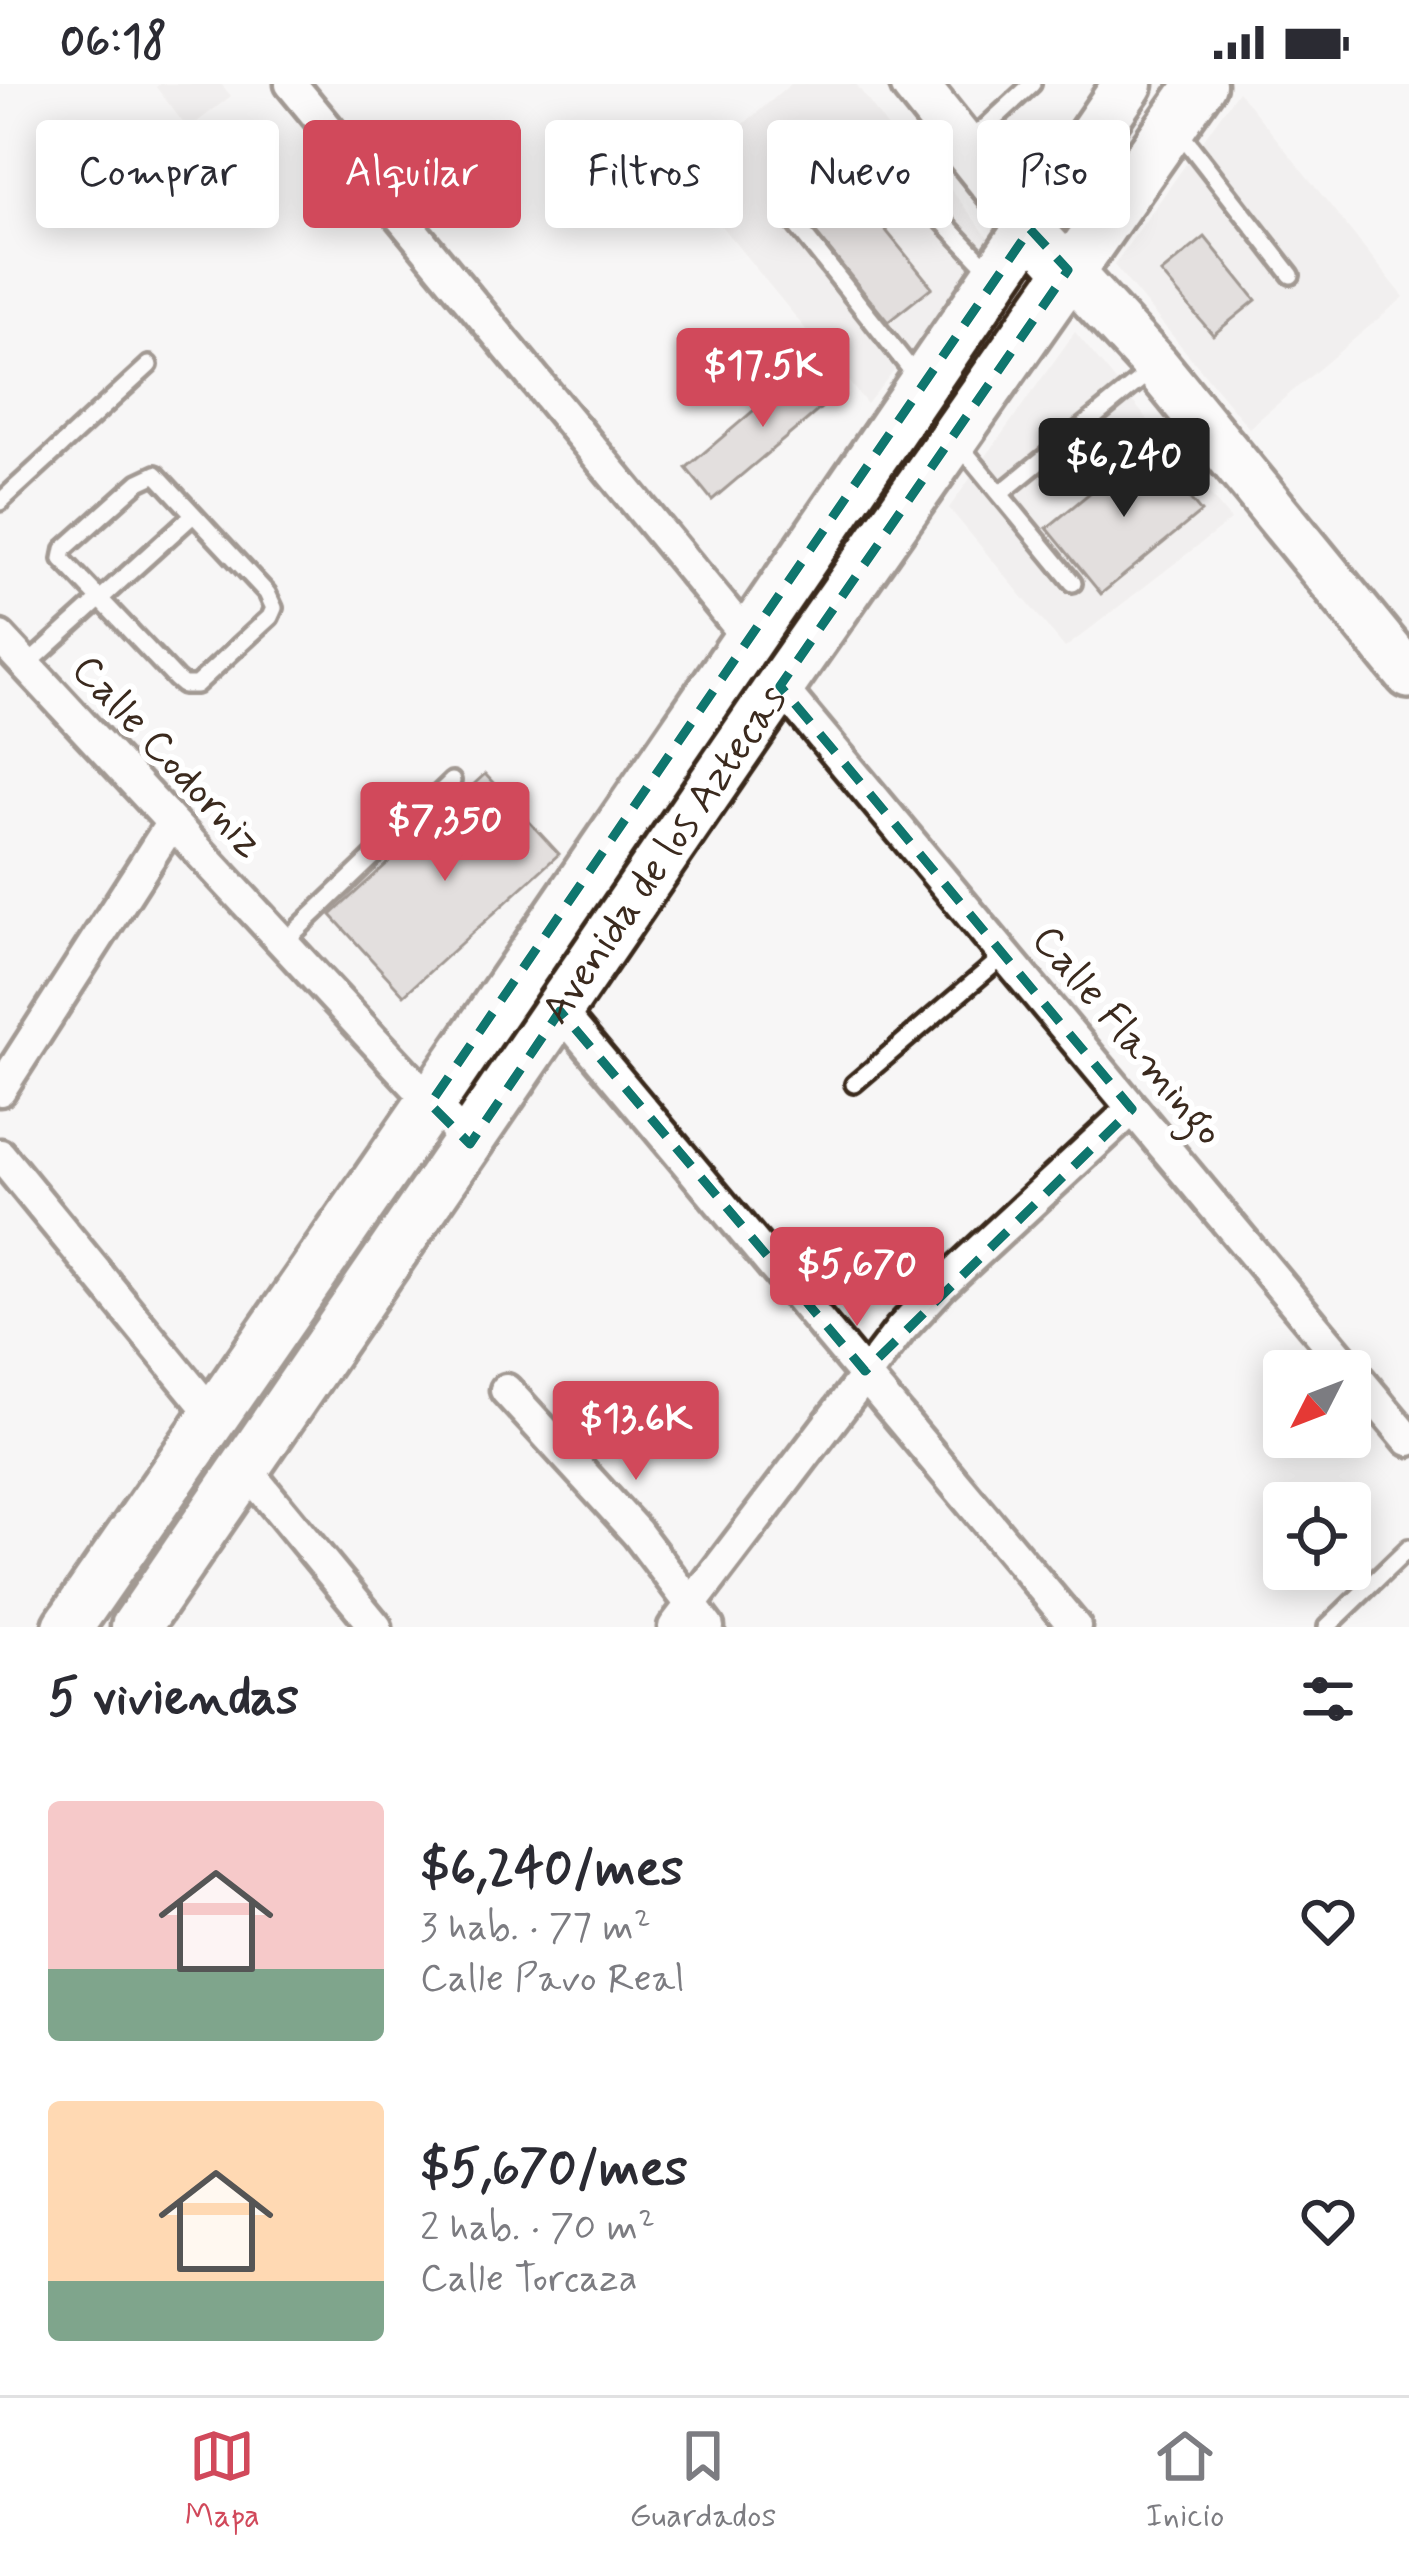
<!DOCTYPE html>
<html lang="es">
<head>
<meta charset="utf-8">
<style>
  body { margin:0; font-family:Mynerve,sans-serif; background:#f7f7f7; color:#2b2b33; height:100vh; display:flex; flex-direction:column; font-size:45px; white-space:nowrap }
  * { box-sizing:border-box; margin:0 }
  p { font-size:39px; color:#7c7c81 }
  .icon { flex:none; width:66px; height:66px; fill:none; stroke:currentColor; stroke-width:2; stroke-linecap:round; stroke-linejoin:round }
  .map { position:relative; height:1543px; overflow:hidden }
  .details { display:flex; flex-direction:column; background:#fff; flex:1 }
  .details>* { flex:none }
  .banner { position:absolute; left:36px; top:36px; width:1338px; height:108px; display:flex; gap:24px }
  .needle { width:78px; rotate:228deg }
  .buttons { position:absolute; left:1263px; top:1266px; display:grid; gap:24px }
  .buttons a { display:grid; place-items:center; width:108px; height:108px; border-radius:12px; background:#fff; box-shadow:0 6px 30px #0003; font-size:60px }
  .price { position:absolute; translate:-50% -102px; padding:0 27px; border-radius:12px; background:#d1495b; color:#fff; font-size:39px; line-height:78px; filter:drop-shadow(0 3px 6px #0008) }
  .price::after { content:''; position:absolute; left:50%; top:72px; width:36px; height:27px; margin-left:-18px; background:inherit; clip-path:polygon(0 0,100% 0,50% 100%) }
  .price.selected { background:#222; color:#fff }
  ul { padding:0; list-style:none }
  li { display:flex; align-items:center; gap:36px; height:300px; padding:0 48px }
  li span { display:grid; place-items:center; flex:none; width:336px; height:240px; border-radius:12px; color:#555 }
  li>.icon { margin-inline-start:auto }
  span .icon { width:144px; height:144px; fill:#fffc; stroke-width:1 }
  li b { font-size:51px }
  h2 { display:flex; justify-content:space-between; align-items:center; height:144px; padding:0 48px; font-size:51px }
  .tag { padding:0 42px; border-radius:12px; background:#fff; box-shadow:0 6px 30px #0003; font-size:42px; line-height:108px }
  .tag.selected { background:#d1495b; color:#fff }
  .status { display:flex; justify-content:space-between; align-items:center; height:84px; padding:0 60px; background:#fff; direction:ltr }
  .status svg { height:33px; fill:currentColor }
  .menu { display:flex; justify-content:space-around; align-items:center; height:168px; border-top:3px solid #e1e1e2; background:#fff; font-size:33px; color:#7c7c81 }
  .menu a { display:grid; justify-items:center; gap:6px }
  .menu .selected { color:#d1495b }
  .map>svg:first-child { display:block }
  .built { fill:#e9e7e6 }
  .building { fill:#c9c3c1; stroke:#3b2a1e; stroke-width:3 }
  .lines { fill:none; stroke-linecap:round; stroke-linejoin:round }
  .lane-casing { stroke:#3b2a1e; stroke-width:24 }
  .street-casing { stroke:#3b2a1e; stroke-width:39 }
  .secondary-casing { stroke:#3b2a1e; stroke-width:54 }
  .primary-casing { stroke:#3b2a1e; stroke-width:57 }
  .lane { stroke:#fff; stroke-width:15 }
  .street { stroke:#fff; stroke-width:30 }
  .secondary { stroke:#fff; stroke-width:45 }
  .primary { stroke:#fff; stroke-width:48 }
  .marked { fill:none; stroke:#0f766e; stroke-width:9; stroke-dasharray:24 15; stroke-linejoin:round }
  .labels { text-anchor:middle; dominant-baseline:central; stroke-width:12; stroke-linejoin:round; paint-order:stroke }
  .street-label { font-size:42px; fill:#3b2a1e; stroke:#fff }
</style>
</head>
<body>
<div class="status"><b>06:18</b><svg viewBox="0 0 49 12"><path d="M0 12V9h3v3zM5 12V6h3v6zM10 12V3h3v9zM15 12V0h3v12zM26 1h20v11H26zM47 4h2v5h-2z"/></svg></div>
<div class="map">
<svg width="1409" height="1543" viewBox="0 0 1409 1543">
  <rect width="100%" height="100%" fill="#f7f6f6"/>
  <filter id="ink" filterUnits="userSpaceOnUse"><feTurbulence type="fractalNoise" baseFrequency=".00833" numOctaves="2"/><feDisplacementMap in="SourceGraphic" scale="24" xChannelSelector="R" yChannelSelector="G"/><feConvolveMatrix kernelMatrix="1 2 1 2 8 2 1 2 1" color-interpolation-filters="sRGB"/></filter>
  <g filter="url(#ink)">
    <!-- built -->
    <g class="built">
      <polygon points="160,0 221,0 231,12 188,45 156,3"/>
      <polygon points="791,0 856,0 890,47 914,58 994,161 867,320 681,93"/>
      <polygon points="1238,7 1404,213 1249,344 1114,181"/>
      <polygon points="1075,248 1231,436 1065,564 949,424"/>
    </g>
    <!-- building -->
    <g class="building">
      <polygon points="849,101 932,203 888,238 806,137"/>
      <polygon points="1205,153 1256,216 1213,251 1161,189"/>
      <polygon points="813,276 840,308 712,416 686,384"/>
      <polygon points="1147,362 1201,428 1101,510 1047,444"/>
      <polygon points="485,690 559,770 404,911 331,831"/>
    </g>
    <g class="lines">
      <!-- lane casing -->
      <g class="lane-casing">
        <g id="lane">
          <polyline points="1178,46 1291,191"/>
          <polyline points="877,68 991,188"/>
          <polyline points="919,296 793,137 789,125 793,116 847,74 877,68 964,63 1032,0"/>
          <polyline points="957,358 1073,499"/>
          <polygon points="156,390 267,509 274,524 270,533 196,601 183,601 176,595 62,475 64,465 139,398"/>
          <polyline points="1001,409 1152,286"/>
          <polyline points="0,418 149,281"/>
          <polyline points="26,582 193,431"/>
          <polyline points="282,860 452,697"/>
          <polyline points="854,1000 1005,871"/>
          <polyline points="1327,1543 1409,1464"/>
        </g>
      </g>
      <!-- street casing -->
      <g class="street-casing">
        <g id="street">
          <polyline points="291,0 748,554"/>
          <polyline points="0,553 470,1060"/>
          <polyline points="780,602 1409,1356"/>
          <polyline points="560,927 1075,1543"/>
          <polyline points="0,1006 171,740"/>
          <polyline points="0,1071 213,1331"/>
          <polyline points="506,1306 637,1449 708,1543"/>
          <polyline points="245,1384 376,1543"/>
          <polyline points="674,1543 900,1246 941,1202 1132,1025"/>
        </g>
      </g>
      <!-- secondary casing -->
      <g class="secondary-casing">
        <polyline id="secondary" points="914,0 1030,145 1156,282 1409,591"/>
      </g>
      <!-- primary casing -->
      <g class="primary-casing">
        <g id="primary">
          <polyline points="68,1543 430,1020 1128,0"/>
          <path id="s1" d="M136 1543 780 602 1201 0"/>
        </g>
      </g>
      <!-- lane -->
      <use href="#lane" class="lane"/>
      <!-- street -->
      <use href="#street" class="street"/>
      <!-- secondary -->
      <use href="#secondary" class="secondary"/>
      <!-- primary -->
      <use href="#primary" class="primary"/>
    </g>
  </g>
  <!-- marked area -->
  <path d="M0 0H1409V1543H0ZM1030 145 1068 186 780 602 1132 1025 865 1287 560 927 470 1060 430 1020Z" fill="#f7f6f6" fill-opacity=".55" fill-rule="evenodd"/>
  <path class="marked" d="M1030 145 1068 186 780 602 1132 1025 865 1287 560 927 470 1060 430 1020Z"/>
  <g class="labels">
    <!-- street labels -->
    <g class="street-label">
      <text transform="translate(167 673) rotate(47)">Calle Codorniz</text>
      <text stroke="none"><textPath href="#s1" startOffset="936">Avenida de los Aztecas</textPath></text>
      <text transform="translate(1127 952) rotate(50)">Calle Flamingo</text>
    </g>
  </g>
</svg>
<div class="buttons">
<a><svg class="needle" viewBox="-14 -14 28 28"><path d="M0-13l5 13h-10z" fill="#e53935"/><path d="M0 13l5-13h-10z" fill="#7c7c81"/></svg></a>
<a><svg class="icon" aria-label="locate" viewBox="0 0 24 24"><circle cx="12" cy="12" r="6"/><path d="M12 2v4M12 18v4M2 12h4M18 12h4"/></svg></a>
</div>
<b class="price" style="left:763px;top:346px">$17.5K</b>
<b class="price selected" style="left:1124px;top:436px">$6,240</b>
<b class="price" style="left:445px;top:800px">$7,350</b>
<b class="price" style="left:857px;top:1245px">$5,670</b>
<b class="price" style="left:636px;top:1399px">$13.6K</b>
<div class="banner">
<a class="tag">Comprar</a>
<a class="tag selected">Alquilar</a>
<a class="tag">Filtros</a>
<a class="tag">Nuevo</a>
<a class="tag">Piso</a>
</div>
</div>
<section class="details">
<h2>5 viviendas<svg class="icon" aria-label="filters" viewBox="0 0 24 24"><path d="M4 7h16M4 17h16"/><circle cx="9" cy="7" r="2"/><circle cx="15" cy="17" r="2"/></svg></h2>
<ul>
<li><span style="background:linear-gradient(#f6c9c9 70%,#7fa58c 0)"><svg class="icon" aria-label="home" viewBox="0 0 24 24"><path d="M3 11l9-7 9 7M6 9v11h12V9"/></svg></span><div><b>$6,240/mes</b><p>3 hab. · 77 m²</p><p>Calle Pavo Real</p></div><svg class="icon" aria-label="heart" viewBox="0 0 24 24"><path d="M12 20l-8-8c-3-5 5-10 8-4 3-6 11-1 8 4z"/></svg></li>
<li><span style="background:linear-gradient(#ffd9b3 75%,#7fa58c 0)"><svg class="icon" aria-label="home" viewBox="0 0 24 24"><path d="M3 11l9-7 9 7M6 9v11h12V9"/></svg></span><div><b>$5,670/mes</b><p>2 hab. · 70 m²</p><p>Calle Torcaza</p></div><svg class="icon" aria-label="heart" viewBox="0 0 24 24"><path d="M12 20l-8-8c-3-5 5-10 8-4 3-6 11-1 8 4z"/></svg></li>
</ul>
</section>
<nav class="menu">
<a class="selected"><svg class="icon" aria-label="map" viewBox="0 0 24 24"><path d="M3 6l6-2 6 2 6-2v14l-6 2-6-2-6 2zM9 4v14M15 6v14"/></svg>Mapa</a>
<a><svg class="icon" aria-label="saved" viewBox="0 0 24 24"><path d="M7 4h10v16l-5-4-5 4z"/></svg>Guardados</a>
<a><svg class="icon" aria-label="home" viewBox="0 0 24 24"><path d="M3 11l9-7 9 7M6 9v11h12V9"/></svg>Inicio</a>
</nav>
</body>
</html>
